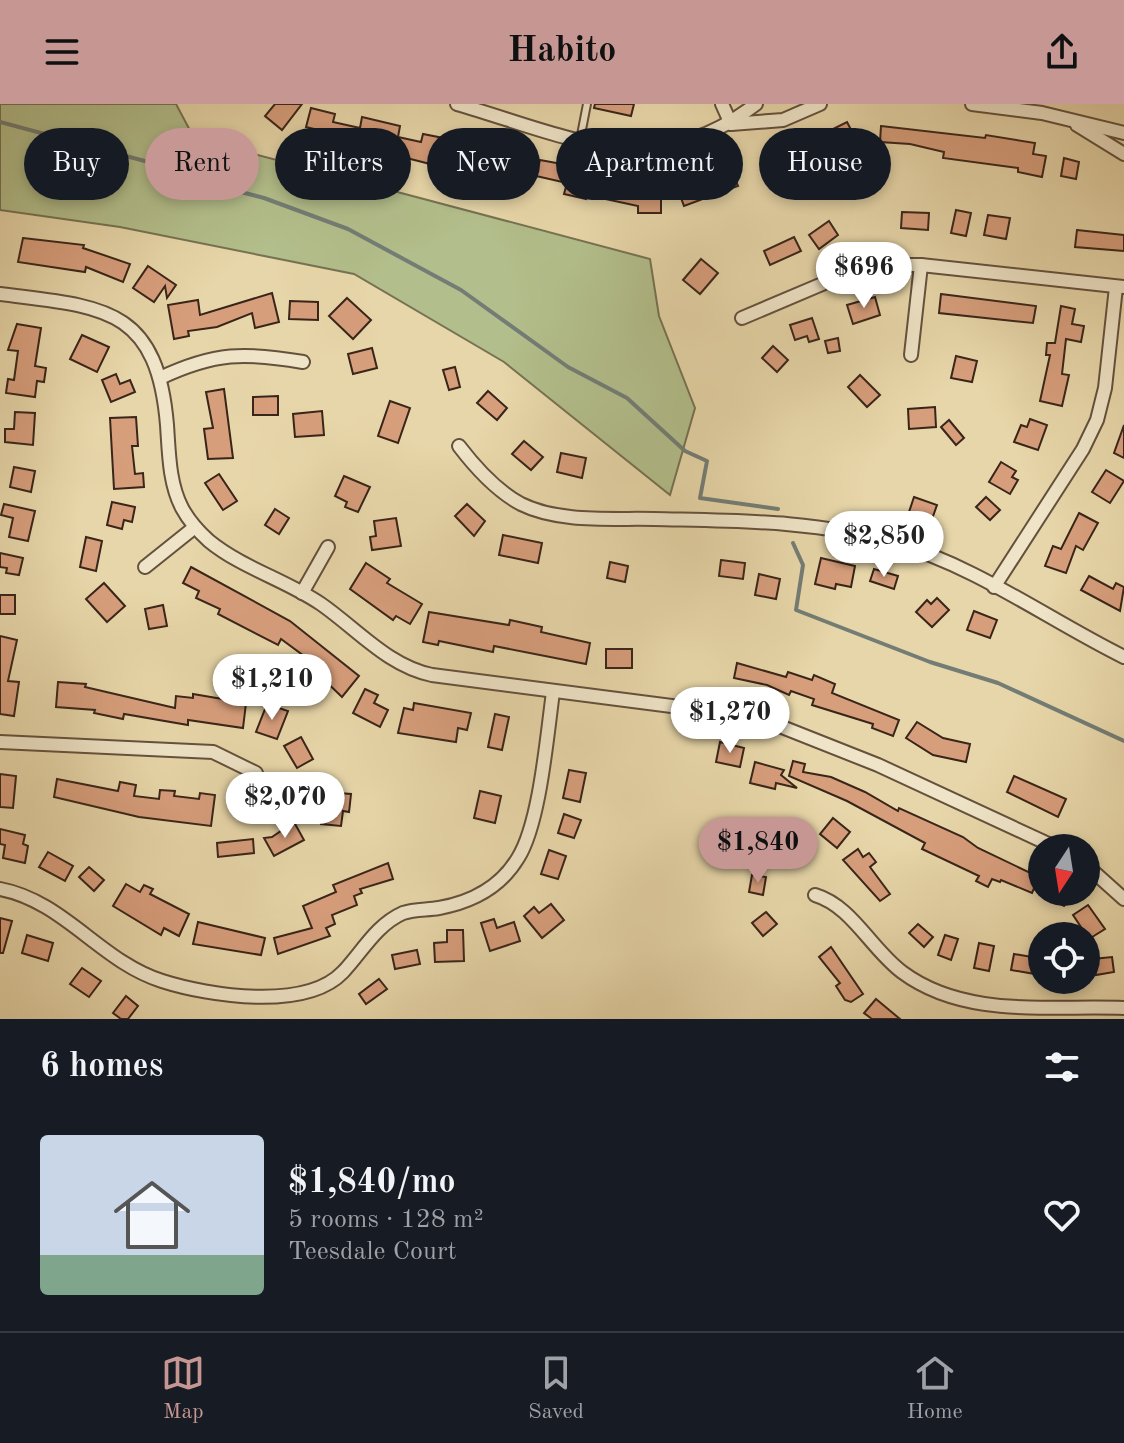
<!DOCTYPE html>
<html lang="en">
<head>
<meta charset="utf-8">
<style>
  body { margin:0; font-family:"Old Standard TT",serif; background:#242831; color:#f1f3f6; height:100vh; display:flex; flex-direction:column; font-size:30px; white-space:nowrap }
  * { box-sizing:border-box; margin:0 }
  p { font-size:26px; color:#9ea1a6 }
  .icon { flex:none; width:44px; height:44px; fill:none; stroke:currentColor; stroke-width:2; stroke-linecap:round; stroke-linejoin:round }
  .map { position:relative; height:915px; overflow:hidden }
  .drawer { display:flex; flex-direction:column; background:#171b24; flex:1 }
  .drawer>* { flex:none }
  .banner { position:absolute; left:24px; top:24px; width:1076px; height:72px; display:flex; gap:16px }
  .needle { width:52px; rotate:192deg }
  .controls { position:absolute; left:1028px; top:730px; display:grid; gap:16px }
  .controls a { display:grid; place-items:center; width:72px; height:72px; border-radius:50%; background:#171b24; box-shadow:0 4px 12px #0003; font-size:40px }
  .price { position:absolute; translate:-50% -68px; padding:0 18px; border-radius:28px; background:#fff; color:#222; font-size:26px; line-height:52px; filter:drop-shadow(0 2px 4px #0008) }
  .price::after { content:''; position:absolute; left:50%; top:48px; width:24px; height:18px; margin-left:-12px; background:inherit; clip-path:polygon(0 0,100% 0,50% 100%) }
  .price.on { background:#c59692; color:#111 }
  ul { padding:0; list-style:none }
  li { display:flex; align-items:center; gap:24px; height:200px; padding:0 40px }
  li+li { border-top:2px solid #363941 }
  li span { display:grid; place-items:center; flex:none; width:224px; height:160px; border-radius:8px; color:#555 }
  li>.icon { margin-inline-start:auto }
  span .icon { width:96px; height:96px; fill:#fffc; stroke-width:1 }
  li b { font-size:34px }
  h2 { display:flex; justify-content:space-between; align-items:center; height:96px; padding:0 40px; font-size:34px }
  .chip { padding:0 28px; border-radius:36px; background:#171b24; box-shadow:0 4px 12px #0003; font-size:28px; line-height:72px }
  .chip.on { background:#c59692; color:#111 }
  header { display:flex; justify-content:space-between; align-items:center; height:104px; padding:0 40px; background:#c59692; color:#111; font-size:36px; font-weight:800 }
  .tabs { display:flex; justify-content:space-around; align-items:center; height:112px; border-top:2px solid #363941; background:#171b24; font-size:22px; color:#9ea1a6 }
  .tabs a { display:grid; justify-items:center; gap:4px }
  .tabs .on { color:#c59692 }
  .map>svg:first-child { display:block }
  .green { fill:#b2be8b; stroke:#767252; stroke-width:2 }
  .lines { fill:none; stroke-linecap:round; stroke-linejoin:round }
  .stream { stroke:#737d75; stroke-width:4 }
  .building { fill:#d79e7c; stroke:#392519; stroke-width:2 }
  .service-casing { stroke:#64513d; stroke-width:10 }
  .minor-casing { stroke:#64513d; stroke-width:16 }
  .service { stroke:#efe4c7; stroke-width:6 }
  .minor { stroke:#efe4c7; stroke-width:12 }
</style>
</head>
<body>
<header><svg class="icon" aria-label="menu" viewBox="0 0 24 24"><path d="M4 6h16M4 12h16M4 18h16"/></svg>Habito<svg class="icon" aria-label="share" viewBox="0 0 24 24"><path d="M12 15V3M7 8l5-5 5 5M5 13v7h14v-7"/></svg></header>
<div class="map">
<svg width="1124" height="915" viewBox="0 0 1124 915">
  <rect width="100%" height="100%" fill="#e7d6a9"/>
  <filter id="stains"><feTurbulence type="fractalNoise" baseFrequency=".0025" numOctaves="4"/><feColorMatrix values="0 0 0 0 .2 0 0 0 0 .09 0 0 0 0 .02 0 0 0 .5 -.17"/></filter>
  <radialGradient id="worn" r=".72"><stop offset=".6" stop-color="#630" stop-opacity="0"/><stop offset="1" stop-color="#630" stop-opacity=".3"/></radialGradient>
  <!-- green -->
  <polygon class="green" points="0,0 176,0 194,34 650,155 659,212 695,304 670,391 504,258 354,170 120,123 0,106"/>
  <g class="lines">
    <!-- stream -->
    <g class="stream">
      <polyline points="0,18 152,59 179,72 264,94 348,125 461,186 568,263 627,294 685,347 707,357 700,394 778,405"/>
      <polyline points="793,439 803,461 796,506 930,558 998,579 1124,637"/>
    </g>
  </g>
  <!-- building -->
  <g class="building">
    <polygon points="275,0 302,0 282,26 265,12"/>
    <polygon points="595,0 634,0 631,12 594,4"/>
    <polygon points="311,4 335,10 333,18 360,24 362,13 400,22 398,33 421,38 423,30 509,47 507,58 515,60 512,76 506,75 504,82 488,78 492,64 444,54 442,63 367,44 366,49 345,45 347,33 306,23"/>
    <polygon points="847,18 859,41 841,50 829,27"/>
    <polygon points="881,22 985,34 986,31 1035,39 1033,50 1046,52 1042,73 1018,68 1018,64 943,54 944,48 910,40 880,38"/>
    <polygon points="803,34 815,34 816,68 796,69 795,45 803,45"/>
    <polygon points="1064,54 1079,58 1076,75 1061,72"/>
    <polygon points="726,55 738,82 684,102 674,75 685,71 688,79 706,72 704,65"/>
    <polygon points="540,56 584,64 583,71 604,76 606,70 619,73 617,80 638,85 638,76 651,76 651,86 661,86 661,109 638,109 638,102 587,91 586,95 564,90 567,79 536,72"/>
    <polygon points="956,106 971,109 966,132 951,129"/>
    <polygon points="902,108 929,109 928,126 901,124"/>
    <polygon points="988,111 1010,114 1006,135 984,131"/>
    <polygon points="829,117 838,131 819,145 809,131"/>
    <polygon points="1077,126 1124,131 1124,147 1075,143"/>
    <polygon points="794,133 801,147 770,161 764,147"/>
    <polygon points="23,134 84,141 83,144 130,160 123,178 86,163 85,168 18,158"/>
    <polygon points="701,155 718,169 700,190 683,176"/>
    <polygon points="148,162 176,181 167,194 165,182 154,198 133,184"/>
    <polygon points="272,189 279,218 255,224 252,209 217,223 188,227 189,232 174,235 168,201 198,196 200,211"/>
    <polygon points="941,190 1036,202 1033,219 939,209"/>
    <polygon points="875,193 880,211 853,220 847,201"/>
    <polygon points="347,194 371,216 353,235 329,212"/>
    <polygon points="290,197 318,198 318,216 289,215"/>
    <polygon points="1061,202 1075,205 1072,220 1084,222 1081,238 1066,235 1062,270 1069,271 1062,302 1040,297 1050,251 1046,251 1047,239 1055,239"/>
    <polygon points="812,214 819,235 809,238 807,232 795,236 790,221"/>
    <polygon points="17,220 41,224 35,262 46,264 44,278 37,277 35,293 6,289 8,275 14,276 18,247 8,246"/>
    <polygon points="82,231 109,243 97,268 70,255"/>
    <polygon points="838,234 840,247 828,249 825,237"/>
    <polygon points="773,242 788,256 777,268 762,254"/>
    <polygon points="372,244 377,264 353,270 348,250"/>
    <polygon points="956,252 977,257 972,278 951,274"/>
    <polygon points="455,263 460,283 449,286 443,266"/>
    <polygon points="116,270 120,280 130,276 135,288 111,298 102,276"/>
    <polygon points="860,271 880,291 867,303 848,283"/>
    <polygon points="224,285 233,354 208,355 204,325 213,324 206,288"/>
    <polygon points="488,287 507,304 497,316 477,299"/>
    <polygon points="278,292 278,311 253,311 253,293"/>
    <polygon points="390,297 410,304 398,339 378,332"/>
    <polygon points="935,303 936,323 909,325 908,305"/>
    <polygon points="322,307 324,331 295,333 293,310"/>
    <polygon points="15,308 35,309 33,341 5,338 5,325 14,325"/>
    <polygon points="136,313 138,342 132,342 135,370 143,369 144,383 114,385 110,314"/>
    <polygon points="1030,315 1047,321 1038,346 1014,338 1021,321 1027,323"/>
    <polygon points="949,316 964,334 956,341 941,323"/>
    <polygon points="1124,321 1124,354 1114,349"/>
    <polygon points="524,337 543,353 531,366 512,350"/>
    <polygon points="561,349 586,354 582,374 557,368"/>
    <polygon points="1001,358 1016,367 1012,373 1018,376 1010,390 989,378"/>
    <polygon points="14,363 35,367 31,388 10,383"/>
    <polygon points="1106,366 1124,377 1110,399 1092,388"/>
    <polygon points="219,370 237,397 223,406 205,379"/>
    <polygon points="344,372 370,383 358,408 345,403 347,398 335,392"/>
    <polygon points="914,393 937,401 932,415 909,408"/>
    <polygon points="986,393 1000,406 990,416 976,403"/>
    <polygon points="112,398 135,403 132,418 124,416 122,425 107,421"/>
    <polygon points="4,400 35,407 28,437 9,433 13,414 1,411"/>
    <polygon points="467,400 485,417 474,432 455,412"/>
    <polygon points="275,405 289,414 279,430 265,421"/>
    <polygon points="1079,409 1098,419 1083,446 1076,442 1066,469 1045,462 1053,442 1061,445"/>
    <polygon points="396,414 401,442 372,446 370,433 376,432 374,417"/>
    <polygon points="503,431 542,439 538,459 499,451"/>
    <polygon points="86,433 102,437 96,467 80,463"/>
    <polygon points="0,449 23,454 19,471 6,469 7,464 0,463"/>
    <polygon points="821,454 855,462 851,483 836,480 835,485 815,480"/>
    <polygon points="721,456 745,459 743,475 719,472"/>
    <polygon points="610,458 628,462 625,478 607,474"/>
    <polygon points="366,459 390,475 387,479 422,500 410,520 396,512 393,516 350,485"/>
    <polygon points="191,463 290,517 359,572 342,593 319,571 323,566 281,535 278,541 218,510 220,505 196,494 199,487 183,479"/>
    <polygon points="874,465 898,472 894,485 870,477"/>
    <polygon points="759,470 780,475 776,495 755,491"/>
    <polygon points="1089,472 1113,485 1116,479 1124,483 1120,507 1081,486"/>
    <polygon points="104,479 125,502 107,518 86,495"/>
    <rect x="0" y="491" width="15" height="19"/>
    <polygon points="937,494 949,506 932,523 916,508 927,496 931,500"/>
    <polygon points="163,501 167,522 149,525 145,505"/>
    <polygon points="974,507 997,516 990,534 967,526"/>
    <polygon points="429,508 509,521 510,516 542,523 541,528 590,539 586,560 494,542 493,548 439,537 438,541 423,538"/>
    <polygon points="0,532 17,536 8,577 19,578 14,612 0,610"/>
    <rect x="606" y="545" width="26" height="19"/>
    <polygon points="737,559 786,573 788,568 812,576 814,571 835,580 832,589 899,616 893,632 872,624 873,620 812,601 814,595 791,587 789,591 767,581 734,574"/>
    <polygon points="58,578 86,580 85,583 175,604 176,592 193,594 193,590 246,599 243,624 188,616 188,621 124,610 123,615 94,609 95,606 56,603"/>
    <polygon points="365,585 378,591 374,599 388,606 380,623 353,609"/>
    <polygon points="414,599 471,609 467,626 458,624 456,638 398,629 404,604 413,606"/>
    <polygon points="267,600 288,607 277,635 256,628"/>
    <polygon points="495,610 509,613 502,646 488,643"/>
    <polygon points="917,618 943,634 970,640 966,658 933,651 906,634"/>
    <polygon points="301,633 313,655 297,664 284,642"/>
    <polygon points="720,638 744,644 740,663 716,658"/>
    <polygon points="793,657 805,660 803,668 831,673 865,688 898,707 899,704 963,733 978,744 1039,773 1032,789 1001,776 1000,778 992,775 988,783 976,777 979,772 922,745 925,739 847,697 789,672"/>
    <polygon points="755,658 784,666 781,671 797,684 776,679 775,685 750,679"/>
    <polygon points="569,666 586,669 580,698 563,694"/>
    <polygon points="0,670 16,672 13,704 0,703"/>
    <polygon points="1014,672 1066,695 1058,713 1007,688"/>
    <polygon points="57,675 118,687 120,678 136,681 134,692 159,695 160,686 175,687 174,692 199,695 200,689 215,691 211,722 139,713 54,693"/>
    <polygon points="480,687 501,692 495,719 474,714"/>
    <polygon points="324,688 351,690 349,708 343,707 341,722 321,720"/>
    <polygon points="564,710 581,716 574,734 558,729"/>
    <polygon points="833,714 850,728 837,744 820,730"/>
    <polygon points="294,718 304,736 274,752 264,734 272,733"/>
    <polygon points="0,725 25,731 23,740 28,742 25,759 3,754 5,741 0,740"/>
    <polygon points="791,730 801,748 779,759 769,742"/>
    <polygon points="253,735 254,749 218,753 217,739"/>
    <polygon points="858,745 863,753 869,749 876,758 870,763 890,790 880,797 843,756"/>
    <polygon points="549,746 566,752 558,775 541,770"/>
    <polygon points="48,748 73,762 65,777 39,763"/>
    <polygon points="388,759 393,775 360,785 362,789 354,792 357,801 332,811 335,820 326,824 330,832 278,850 274,834 312,824 303,802 336,788 333,781"/>
    <polygon points="89,763 104,776 94,787 79,773"/>
    <polygon points="752,771 766,773 763,791 749,788"/>
    <polygon points="126,780 140,788 144,781 153,785 150,790 189,810 179,832 164,824 161,831 113,802"/>
    <polygon points="1037,788 1072,788 1064,802"/>
    <polygon points="551,800 564,816 542,834 524,812 534,803 539,809"/>
    <polygon points="1088,801 1105,825 1089,835 1073,811"/>
    <polygon points="766,808 777,820 763,832 752,819"/>
    <polygon points="0,814 12,817 3,849 0,849"/>
    <polygon points="494,815 497,824 514,818 520,837 490,847 481,819"/>
    <polygon points="198,818 265,834 261,851 193,840"/>
    <polygon points="918,820 933,833 924,843 909,829"/>
    <polygon points="447,826 463,826 464,857 435,858 434,839 447,838"/>
    <polygon points="27,831 53,839 48,857 22,849"/>
    <polygon points="945,831 958,835 951,856 938,851"/>
    <polygon points="979,839 994,842 989,867 974,864"/>
    <polygon points="831,843 863,890 851,898 845,896 836,882 840,879 819,853"/>
    <polygon points="417,846 420,860 395,865 392,851"/>
    <polygon points="1014,850 1038,854 1035,870 1011,866"/>
    <polygon points="1112,853 1114,868 1096,871 1093,855"/>
    <polygon points="82,864 101,877 89,893 70,880"/>
    <polygon points="379,875 387,885 366,900 359,890"/>
    <polygon points="126,892 138,902 128,915 121,915 113,909"/>
    <polygon points="876,895 900,915 872,915 864,909"/>
  </g>
  <g class="lines">
    <!-- service casing -->
    <g class="service-casing">
      <polyline id="service" points="580,36 587,0"/>
    </g>
    <!-- minor casing -->
    <g class="minor-casing">
      <g id="minor">
        <path d="M457 0C568 32 653 80 756 0"/>
        <polyline points="722,0 731,20"/>
        <polyline points="972,0 1042,9 1124,29"/>
        <polyline points="731,20 783,16 820,0"/>
        <polyline points="1077,21 1124,50"/>
        <path d="M0 190C101 203 157 201 167 321 169 349 169 379 182 404 189 417 199 428 209 437 242 464 286 476 321 500 357 525 388 562 432 571L718 608 782 623 878 661 1057 744"/>
        <polyline points="742,214 834,175 887,161 921,161 1124,183"/>
        <polyline points="911,251 921,161"/>
        <path d="M160 274C215 248 245 248 303 258"/>
        <path d="M459 342C475 363 497 387 521 400 559 419 612 414 654 415 735 417 816 416 895 439 976 462 1049 516 1124 553"/>
        <polyline points="145,463 195,423"/>
        <polyline points="994,483 1083,345 1097,316 1105,284 1116,183"/>
        <polyline points="302,489 328,443"/>
        <polyline points="0,638 213,648 256,669"/>
        <polyline points="1086,761 1124,795"/>
        <path d="M0 785C64 797 101 858 162 877 209 892 306 907 343 868 362 848 376 821 403 809 414 805 427 806 439 804 472 798 500 784 518 754 540 719 547 631 553 588"/>
        <path d="M815 791C852 802 871 845 902 868 965 915 1050 901 1124 904"/>
      </g>
    </g>
    <!-- service -->
    <use href="#service" class="service"/>
    <!-- minor -->
    <use href="#minor" class="minor"/>
  </g>
  <rect width="100%" height="100%" filter="url(#stains)"/>
  <rect width="100%" height="100%" fill="url(#worn)"/>
</svg>
<div class="controls">
<a><svg class="needle" viewBox="-14 -14 28 28"><path d="M0-13l5 13h-10z" fill="#e53935"/><path d="M0 13l5-13h-10z" fill="#9ea1a6"/></svg></a>
<a><svg class="icon" aria-label="locate" viewBox="0 0 24 24"><circle cx="12" cy="12" r="6"/><path d="M12 2v4M12 18v4M2 12h4M18 12h4"/></svg></a>
</div>
<b class="price" style="left:864px;top:206px">$696</b>
<b class="price" style="left:884px;top:475px">$2,850</b>
<b class="price" style="left:272px;top:618px">$1,210</b>
<b class="price" style="left:730px;top:651px">$1,270</b>
<b class="price" style="left:285px;top:736px">$2,070</b>
<b class="price on" style="left:758px;top:781px">$1,840</b>
<div class="banner">
<a class="chip">Buy</a>
<a class="chip on">Rent</a>
<a class="chip">Filters</a>
<a class="chip">New</a>
<a class="chip">Apartment</a>
<a class="chip">House</a>
</div>
</div>
<section class="drawer">
<h2>6 homes<svg class="icon" aria-label="filters" viewBox="0 0 24 24"><path d="M4 7h16M4 17h16"/><circle cx="9" cy="7" r="2"/><circle cx="15" cy="17" r="2"/></svg></h2>
<ul>
<li><span style="background:linear-gradient(#c9d6e8 75%,#7fa58c 0)"><svg class="icon" aria-label="home" viewBox="0 0 24 24"><path d="M3 11l9-7 9 7M6 9v11h12V9"/></svg></span><div><b>$1,840/mo</b><p>5 rooms · 128 m²</p><p>Teesdale Court</p></div><svg class="icon" aria-label="heart" viewBox="0 0 24 24"><path d="M12 20l-8-8c-3-5 5-10 8-4 3-6 11-1 8 4z"/></svg></li>
</ul>
</section>
<nav class="tabs">
<a class="on"><svg class="icon" aria-label="map" viewBox="0 0 24 24"><path d="M3 6l6-2 6 2 6-2v14l-6 2-6-2-6 2zM9 4v14M15 6v14"/></svg>Map</a>
<a><svg class="icon" aria-label="saved" viewBox="0 0 24 24"><path d="M7 4h10v16l-5-4-5 4z"/></svg>Saved</a>
<a><svg class="icon" aria-label="home" viewBox="0 0 24 24"><path d="M3 11l9-7 9 7M6 9v11h12V9"/></svg>Home</a>
</nav>
</body>
</html>
